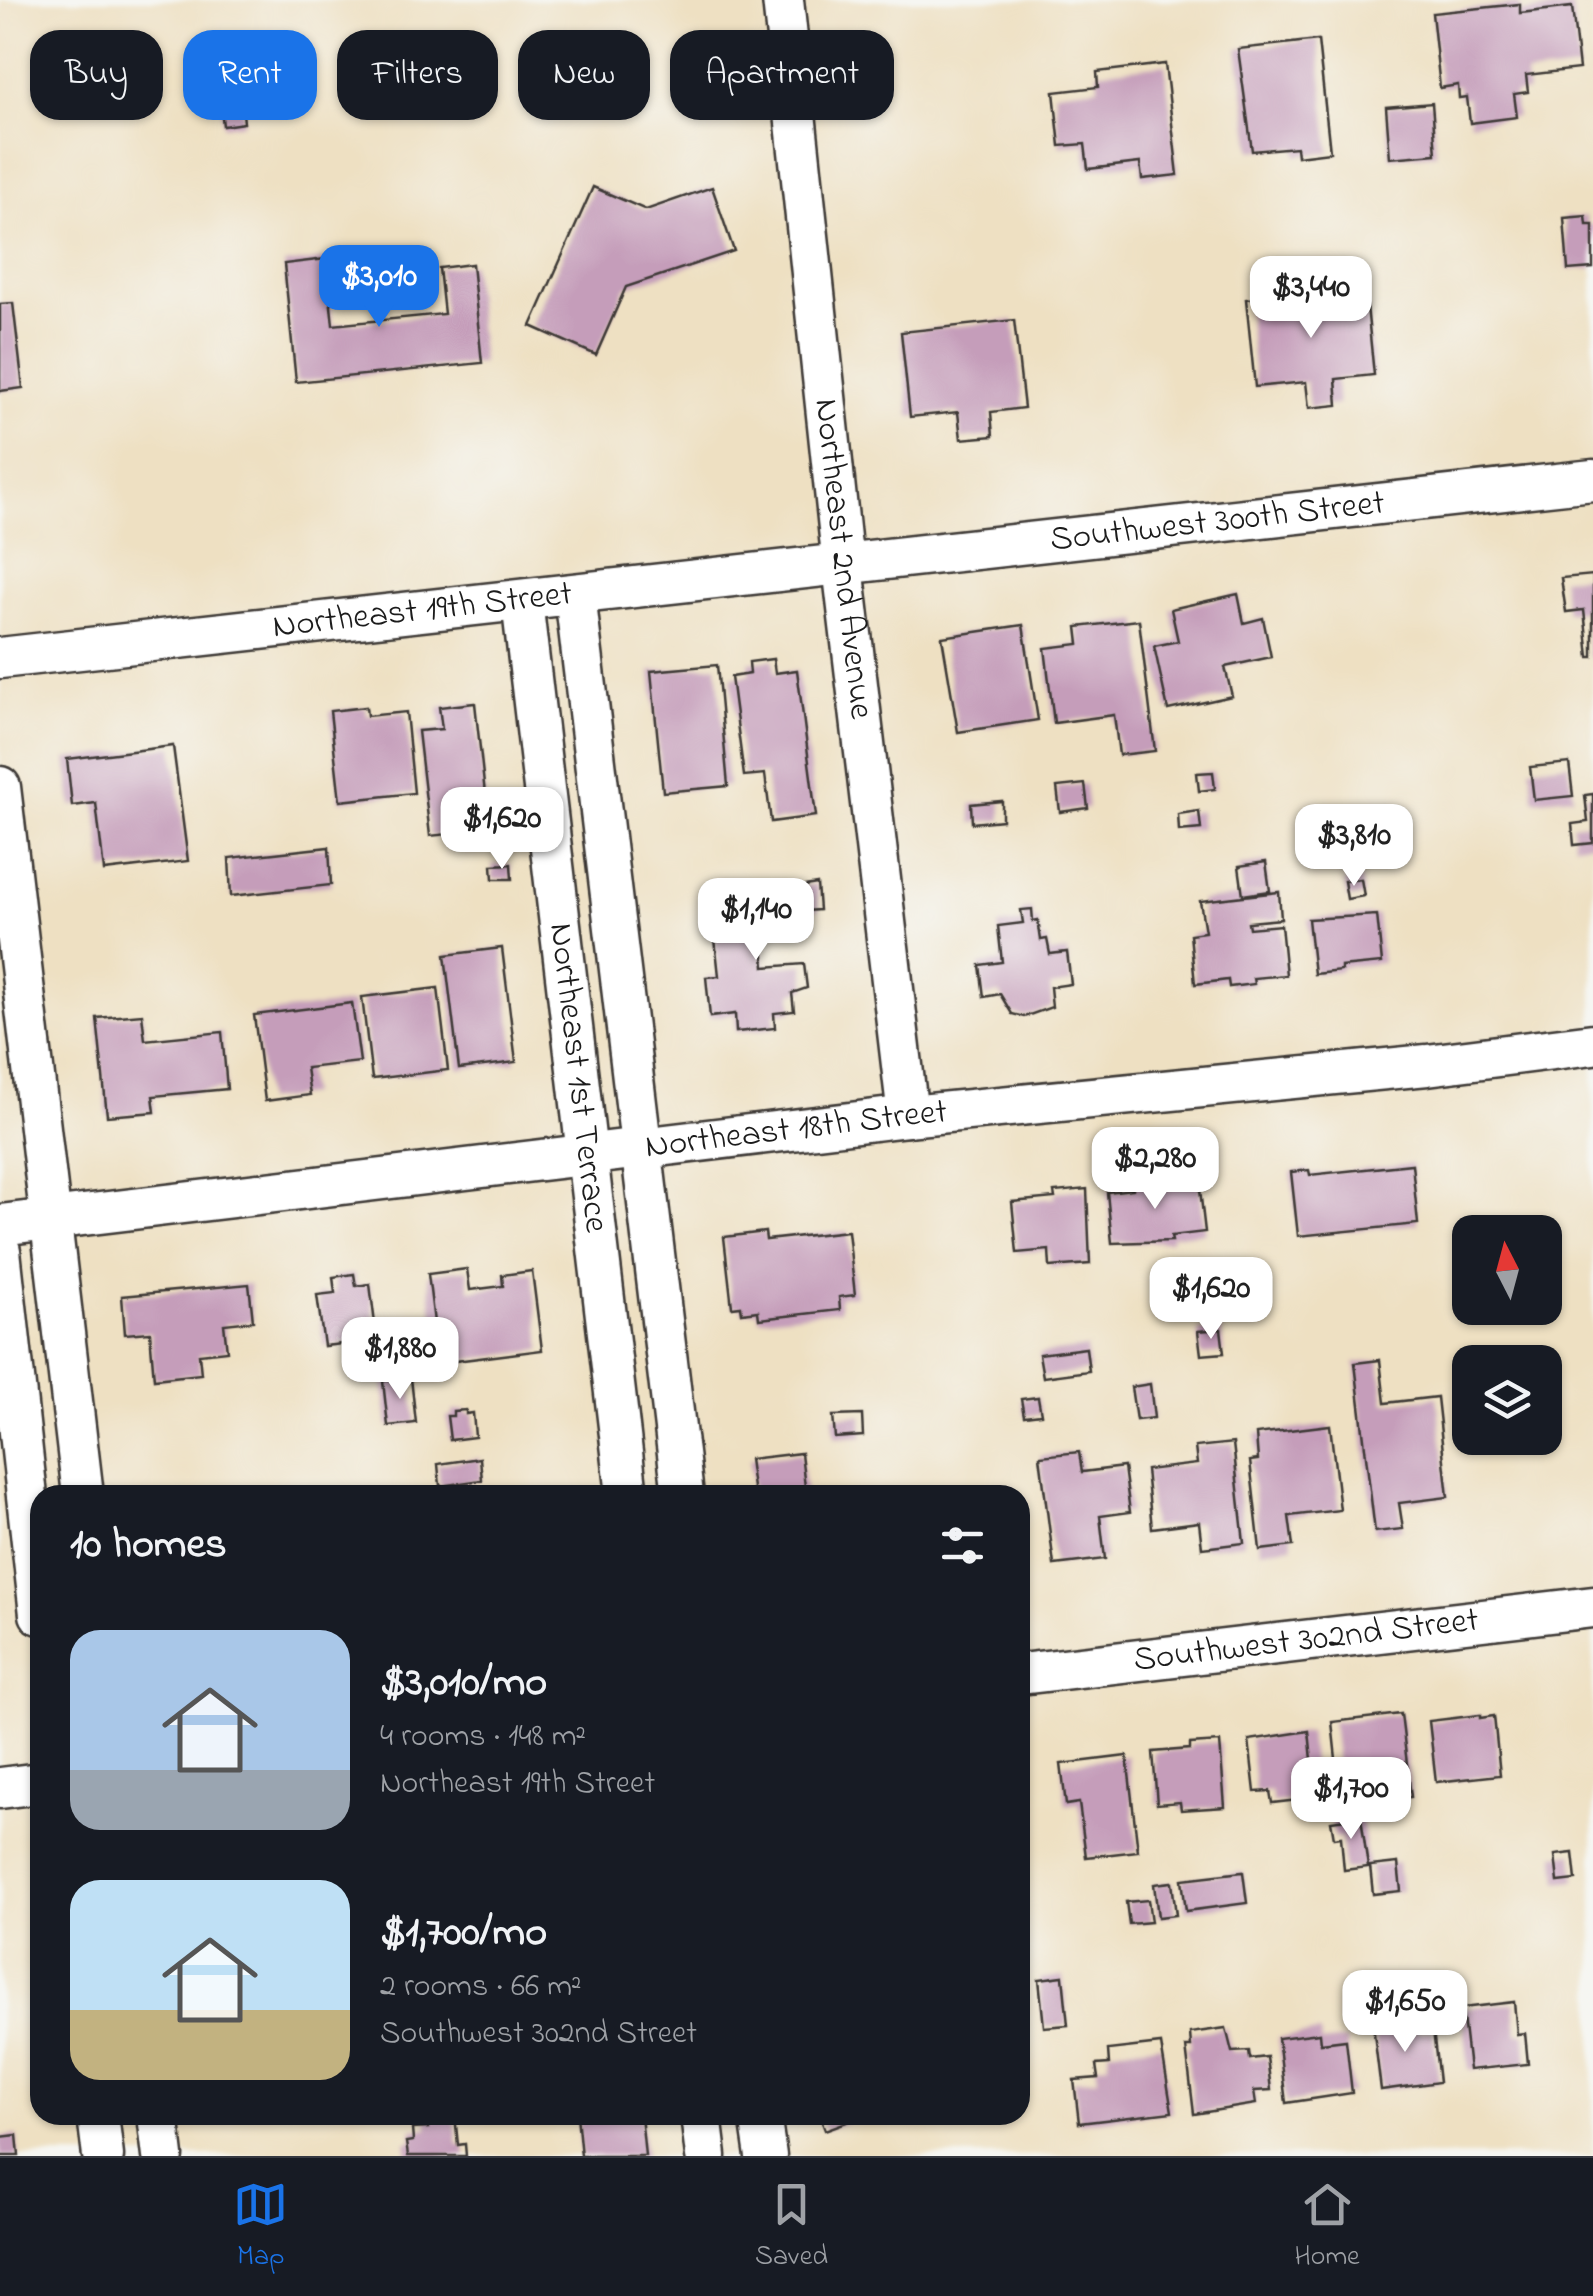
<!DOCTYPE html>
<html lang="en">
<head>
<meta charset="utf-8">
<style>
  body { margin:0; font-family:"Indie Flower",sans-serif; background:#20242c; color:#f1f3f6; height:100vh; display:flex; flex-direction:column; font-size:38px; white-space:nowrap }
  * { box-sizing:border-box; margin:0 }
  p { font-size:32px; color:#9ea1a6 }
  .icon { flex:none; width:55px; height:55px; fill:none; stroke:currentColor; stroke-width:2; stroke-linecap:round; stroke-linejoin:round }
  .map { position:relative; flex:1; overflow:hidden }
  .sheet { position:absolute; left:30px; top:1485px; width:1000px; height:640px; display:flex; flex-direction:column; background:#171b24; border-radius:30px; box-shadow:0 2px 8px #0004 }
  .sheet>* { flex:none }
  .hud { position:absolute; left:30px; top:30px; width:1000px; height:90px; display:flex; gap:20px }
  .needle { width:65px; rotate:354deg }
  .fabs { position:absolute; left:1452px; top:1215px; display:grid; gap:20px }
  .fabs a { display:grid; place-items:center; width:110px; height:110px; border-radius:20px; background:#171b24; box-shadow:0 2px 8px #0004; font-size:50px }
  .price { position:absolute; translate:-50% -85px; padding:0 22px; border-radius:20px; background:#fff; color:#222; font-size:32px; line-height:65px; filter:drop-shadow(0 2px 5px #0008) }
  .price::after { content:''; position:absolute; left:50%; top:60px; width:30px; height:22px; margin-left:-15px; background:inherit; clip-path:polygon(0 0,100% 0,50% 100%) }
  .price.on { background:#1a73e8; color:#fff }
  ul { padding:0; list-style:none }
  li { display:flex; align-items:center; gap:30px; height:250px; padding:0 40px }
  li span { display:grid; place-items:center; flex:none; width:280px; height:200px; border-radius:30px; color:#555 }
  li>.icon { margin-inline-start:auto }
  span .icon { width:120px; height:120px; fill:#fffc; stroke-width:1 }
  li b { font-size:42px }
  h2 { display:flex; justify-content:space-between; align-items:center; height:120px; padding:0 40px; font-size:42px }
  .pill { padding:0 35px; border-radius:30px; background:#171b24; box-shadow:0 2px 8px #0004; font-size:35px; line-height:90px }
  .pill.on { background:#1a73e8; color:#fff }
  .tab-bar { display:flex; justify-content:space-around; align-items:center; height:140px; border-top:2px solid #363941; background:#171b24; font-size:28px; color:#9ea1a6 }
  .tab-bar a { display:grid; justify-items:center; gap:5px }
  .tab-bar .on { color:#1a73e8 }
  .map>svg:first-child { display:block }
  .building { fill:#c59dba }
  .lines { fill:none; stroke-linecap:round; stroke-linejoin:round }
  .street-casing { stroke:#3c3935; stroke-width:45 }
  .street { stroke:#fff; stroke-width:40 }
  .labels { text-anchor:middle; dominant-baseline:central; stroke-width:8; stroke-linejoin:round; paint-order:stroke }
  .street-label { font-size:35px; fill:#1c1c1c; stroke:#f6f6f2 }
</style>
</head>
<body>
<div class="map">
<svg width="1593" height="2156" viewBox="0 0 1593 2156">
  <rect width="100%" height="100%" fill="#f6f6f2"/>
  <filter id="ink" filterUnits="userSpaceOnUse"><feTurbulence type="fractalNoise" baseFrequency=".01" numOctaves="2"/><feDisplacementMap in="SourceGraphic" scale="20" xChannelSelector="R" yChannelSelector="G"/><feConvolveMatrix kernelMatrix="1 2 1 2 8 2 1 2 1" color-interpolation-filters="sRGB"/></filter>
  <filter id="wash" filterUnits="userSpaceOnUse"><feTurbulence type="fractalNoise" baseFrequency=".0048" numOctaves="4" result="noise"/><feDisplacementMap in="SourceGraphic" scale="40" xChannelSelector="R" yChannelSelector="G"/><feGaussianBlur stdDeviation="2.25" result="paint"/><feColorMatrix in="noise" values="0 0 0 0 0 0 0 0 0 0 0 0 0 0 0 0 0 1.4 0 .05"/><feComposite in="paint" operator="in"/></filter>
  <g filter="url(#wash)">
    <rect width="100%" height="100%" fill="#eee0c2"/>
    <g id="blocks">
      <!-- building -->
      <g class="building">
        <polygon points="1520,4 1520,13 1572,7 1579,69 1526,75 1528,92 1514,94 1517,117 1470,123 1467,97 1459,98 1458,85 1440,88 1432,13"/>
        <polygon points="1318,40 1330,152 1297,156 1296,147 1252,151 1238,49"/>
        <polygon points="1165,64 1178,175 1142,179 1140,163 1088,169 1085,144 1060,146 1054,92 1098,87 1097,72"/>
        <polygon points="239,71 244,123 223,126 217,73"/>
        <polygon points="1432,103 1436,154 1390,158 1386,107"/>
        <polygon points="593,187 646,210 712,187 734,251 626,287 596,355 531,326"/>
        <polygon points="1586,216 1587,225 1593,225 1593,268 1568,270 1564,218"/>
        <polygon points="326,259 333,325 444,314 439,268 472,264 482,363 296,382 284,264"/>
        <polygon points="1365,286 1374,375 1336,379 1338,405 1309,408 1306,382 1255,387 1246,299"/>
        <polygon points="13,303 23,388 0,391 0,304"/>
        <polygon points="1014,320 1024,408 991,412 993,436 961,439 958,412 910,417 901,332"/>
        <polygon points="1593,575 1593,657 1589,657 1584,610 1566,612 1561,578"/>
        <polygon points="1238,594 1244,623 1263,618 1271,657 1225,667 1232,696 1168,710 1154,646 1178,641 1171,609"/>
        <polygon points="1139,620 1155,751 1119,755 1114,715 1054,723 1045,648 1079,644 1077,627"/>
        <polygon points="1023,625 1038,720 958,732 942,637"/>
        <polygon points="773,659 775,673 797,670 816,816 771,822 765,774 744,776 731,677 750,674 749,662"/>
        <polygon points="717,665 728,786 663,792 651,671"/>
        <polygon points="475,703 489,830 430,836 418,731 442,729 439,707"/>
        <polygon points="366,707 367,716 406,712 414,793 340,801 330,711"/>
        <polygon points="173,746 188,861 104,871 96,803 72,806 67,759"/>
        <polygon points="1569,763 1573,796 1534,800 1530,767"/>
        <polygon points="1213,772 1215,789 1199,791 1197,773"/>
        <polygon points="1085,784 1088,808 1060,812 1057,787"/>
        <polygon points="1593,794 1593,843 1574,845 1572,824 1588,822 1585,795"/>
        <polygon points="1002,801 1002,820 972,823 971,804"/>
        <polygon points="1199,811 1201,829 1179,831 1178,814"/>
        <polygon points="1336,832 1340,863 1312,867 1308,835"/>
        <polygon points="329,847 331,885 231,896 229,858"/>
        <polygon points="1266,862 1270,891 1243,895 1239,866"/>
        <polygon points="511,864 512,879 493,879 492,865"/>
        <polygon points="1361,879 1364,896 1347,899 1344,881"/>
        <polygon points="817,884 819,910 760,914 765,967 804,964 807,988 792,993 794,1011 774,1013 775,1028 736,1032 735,1014 710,1017 706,977 719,976 713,920 746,917 743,896"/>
        <polygon points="1279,892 1281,919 1248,922 1249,928 1281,925 1286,975 1253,978 1254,984 1229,987 1228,980 1195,984 1190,934 1205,932 1200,901"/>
        <polygon points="1032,909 1033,921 1038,920 1041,940 1047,939 1050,954 1067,952 1071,984 1050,987 1052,1007 1024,1017 1012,1014 1000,994 984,997 980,965 1002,962 998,926 1023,923 1021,910"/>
        <polygon points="1377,915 1382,963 1341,967 1341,971 1314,974 1308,919"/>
        <polygon points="502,948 516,1062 459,1069 445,955"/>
        <polygon points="438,988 448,1070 372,1079 362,997"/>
        <polygon points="352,1003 360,1062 306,1068 310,1095 265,1101 254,1015"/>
        <polygon points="142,1014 145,1040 222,1032 227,1089 153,1096 155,1112 107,1116 97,1018"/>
        <polygon points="1412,1164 1418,1224 1298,1236 1291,1172 1309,1170 1310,1175"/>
        <polygon points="1156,1181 1157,1186 1199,1181 1205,1232 1171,1236 1172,1241 1112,1243 1107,1192 1133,1189 1133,1184"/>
        <polygon points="1087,1189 1090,1264 1050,1267 1049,1250 1017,1253 1012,1202 1055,1198 1054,1192"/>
        <polygon points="848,1231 855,1295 839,1297 840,1310 759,1319 758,1311 742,1313 741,1306 732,1307 724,1237 765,1232 766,1240"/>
        <polygon points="467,1269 470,1290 503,1286 502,1275 532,1271 542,1350 439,1363 428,1274"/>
        <polygon points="354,1274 356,1286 370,1284 377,1340 324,1346 317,1295 335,1293 333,1277"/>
        <polygon points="249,1284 253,1321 224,1324 227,1351 199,1354 201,1374 154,1379 150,1332 125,1334 122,1296"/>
        <polygon points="1221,1329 1224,1353 1201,1355 1198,1331"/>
        <polygon points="1086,1348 1089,1371 1043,1377 1039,1354"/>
        <polygon points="1380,1360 1385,1403 1437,1397 1448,1497 1399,1503 1403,1529 1375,1532 1355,1363"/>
        <polygon points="411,1378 416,1423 388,1426 383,1381"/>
        <polygon points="1150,1384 1154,1418 1136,1420 1131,1387"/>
        <polygon points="1038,1397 1041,1414 1024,1416 1021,1399"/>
        <polygon points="466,1410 466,1414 473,1413 475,1437 450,1440 447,1416 453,1416 453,1411"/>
        <polygon points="862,1415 863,1436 835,1438 833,1416"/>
        <polygon points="1330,1425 1340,1510 1289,1516 1293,1546 1260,1550 1250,1461 1258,1460 1256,1434"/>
        <polygon points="1233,1443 1244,1543 1202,1548 1199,1522 1152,1528 1146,1470 1197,1464 1195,1447"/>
        <polygon points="1079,1452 1082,1472 1124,1467 1130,1512 1100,1516 1105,1559 1054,1565 1040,1456"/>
        <polygon points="801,1453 806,1495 754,1495 749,1459"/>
        <polygon points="480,1458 482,1480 440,1486 438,1464"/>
        <polygon points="1401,1714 1411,1797 1341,1805 1332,1722"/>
        <polygon points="1480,1715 1480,1718 1494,1716 1500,1775 1436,1782 1429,1721"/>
        <polygon points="1309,1731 1316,1798 1272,1803 1270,1791 1255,1792 1249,1740"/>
        <polygon points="1220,1742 1225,1807 1181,1810 1180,1802 1157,1804 1153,1752 1190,1749 1190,1744"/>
        <polygon points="1127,1756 1138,1851 1086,1857 1079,1803 1066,1805 1061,1764"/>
        <polygon points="1361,1817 1368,1867 1344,1870 1341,1837 1334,1838 1331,1821"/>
        <polygon points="1573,1853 1576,1880 1558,1882 1555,1855"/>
        <polygon points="1398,1863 1401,1891 1373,1894 1370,1866"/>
        <polygon points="1243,1872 1247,1903 1186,1911 1182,1879"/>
        <polygon points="1172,1882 1176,1915 1158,1917 1154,1884"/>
        <polygon points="1148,1900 1151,1922 1129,1924 1126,1902"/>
        <polygon points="1063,1976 1068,2025 1044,2027 1039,1979"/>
        <polygon points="1514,2002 1517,2034 1525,2033 1528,2064 1469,2070 1462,2008"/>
        <polygon points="1416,2020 1418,2032 1433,2030 1439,2082 1381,2090 1373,2025"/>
        <polygon points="1226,2028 1232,2052 1249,2051 1250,2059 1267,2057 1271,2090 1254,2091 1256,2104 1194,2114 1186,2047 1191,2047 1190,2033"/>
        <polygon points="1320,2033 1321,2043 1346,2040 1352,2093 1286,2103 1278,2038"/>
        <polygon points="1161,2044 1172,2112 1079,2123 1074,2080 1098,2078 1096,2065 1109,2064 1108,2050"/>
        <polygon points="427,2115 455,2115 458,2145 465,2144 466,2156 408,2156 406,2142 413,2141 412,2129 428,2128"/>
        <polygon points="577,2115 641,2115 645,2156 581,2156"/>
        <polygon points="825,2115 854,2115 855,2119 825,2130 820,2117"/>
        <polygon points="17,2135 19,2156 0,2156 0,2137"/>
      </g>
    </g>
  </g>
  <g filter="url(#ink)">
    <use href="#blocks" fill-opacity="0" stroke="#3c3935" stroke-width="2.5"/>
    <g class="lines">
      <!-- street casing -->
      <g class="street-casing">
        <g id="street">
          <path id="s1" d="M783 0 843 566 908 1116"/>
          <polyline points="575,595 683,1495"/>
          <path id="s2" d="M522 601 627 1495"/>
          <path id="s3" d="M0 658 1593 480"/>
          <polyline points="0,787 83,1495"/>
          <path id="s4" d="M0 1225 908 1116 1427 1065 1593 1044"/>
          <polyline points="0,1251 40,1614"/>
          <path id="s5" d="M1020 1674 1593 1607"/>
          <polyline points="0,1788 40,1783"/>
          <polyline points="98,2115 103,2156"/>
          <polyline points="158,2115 163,2156"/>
          <polyline points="701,2115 706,2156"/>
          <polyline points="760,2115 766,2156"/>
        </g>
      </g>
      <!-- street -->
      <use href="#street" class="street"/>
    </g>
  </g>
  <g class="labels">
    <!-- street labels -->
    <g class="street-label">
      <text stroke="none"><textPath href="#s3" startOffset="1225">Southwest 300th Street</textPath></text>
      <text stroke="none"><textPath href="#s1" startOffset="562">Northeast 2nd Avenue</textPath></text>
      <text stroke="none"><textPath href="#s3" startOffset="425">Northeast 19th Street</textPath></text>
      <text stroke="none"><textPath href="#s2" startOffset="480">Northeast 1st Terrace</textPath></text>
      <text stroke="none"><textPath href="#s4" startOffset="802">Northeast 18th Street</textPath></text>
      <text stroke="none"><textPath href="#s5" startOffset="288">Southwest 302nd Street</textPath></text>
    </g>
  </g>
</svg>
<div class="fabs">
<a><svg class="needle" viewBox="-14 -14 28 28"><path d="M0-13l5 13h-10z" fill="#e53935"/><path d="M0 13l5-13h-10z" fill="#9ea1a6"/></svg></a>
<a><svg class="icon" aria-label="layers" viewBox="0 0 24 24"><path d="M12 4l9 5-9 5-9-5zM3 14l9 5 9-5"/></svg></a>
</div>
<b class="price on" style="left:379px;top:330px">$3,010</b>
<b class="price" style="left:1311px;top:341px">$3,440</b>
<b class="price" style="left:502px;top:872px">$1,620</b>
<b class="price" style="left:1354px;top:889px">$3,810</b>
<b class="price" style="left:756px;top:963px">$1,140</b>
<b class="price" style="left:1155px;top:1212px">$2,280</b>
<b class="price" style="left:1211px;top:1342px">$1,620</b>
<b class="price" style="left:400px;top:1402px">$1,880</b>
<b class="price" style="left:1351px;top:1842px">$1,700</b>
<b class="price" style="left:1405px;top:2055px">$1,650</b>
<div class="hud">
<a class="pill">Buy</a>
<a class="pill on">Rent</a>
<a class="pill">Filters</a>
<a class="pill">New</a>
<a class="pill">Apartment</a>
</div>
<section class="sheet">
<h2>10 homes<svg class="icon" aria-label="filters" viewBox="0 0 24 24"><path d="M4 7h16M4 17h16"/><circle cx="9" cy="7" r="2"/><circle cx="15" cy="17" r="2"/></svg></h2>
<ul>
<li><span style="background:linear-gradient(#a9c7e8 70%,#9aa5b1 0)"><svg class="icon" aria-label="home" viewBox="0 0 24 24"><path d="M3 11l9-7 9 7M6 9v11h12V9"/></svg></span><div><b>$3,010/mo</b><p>4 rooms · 148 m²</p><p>Northeast 19th Street</p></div></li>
<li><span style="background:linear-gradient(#bfe0f5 65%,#c2b280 0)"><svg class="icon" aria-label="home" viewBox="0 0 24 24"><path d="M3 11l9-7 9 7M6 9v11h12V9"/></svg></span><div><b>$1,700/mo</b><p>2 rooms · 66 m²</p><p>Southwest 302nd Street</p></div></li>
</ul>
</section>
</div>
<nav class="tab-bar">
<a class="on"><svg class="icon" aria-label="map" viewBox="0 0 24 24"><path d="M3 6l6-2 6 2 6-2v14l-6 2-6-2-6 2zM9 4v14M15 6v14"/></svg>Map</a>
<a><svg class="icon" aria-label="saved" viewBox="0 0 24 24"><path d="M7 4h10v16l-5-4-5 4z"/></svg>Saved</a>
<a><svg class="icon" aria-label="home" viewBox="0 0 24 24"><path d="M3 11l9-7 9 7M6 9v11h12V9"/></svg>Home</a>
</nav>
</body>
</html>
